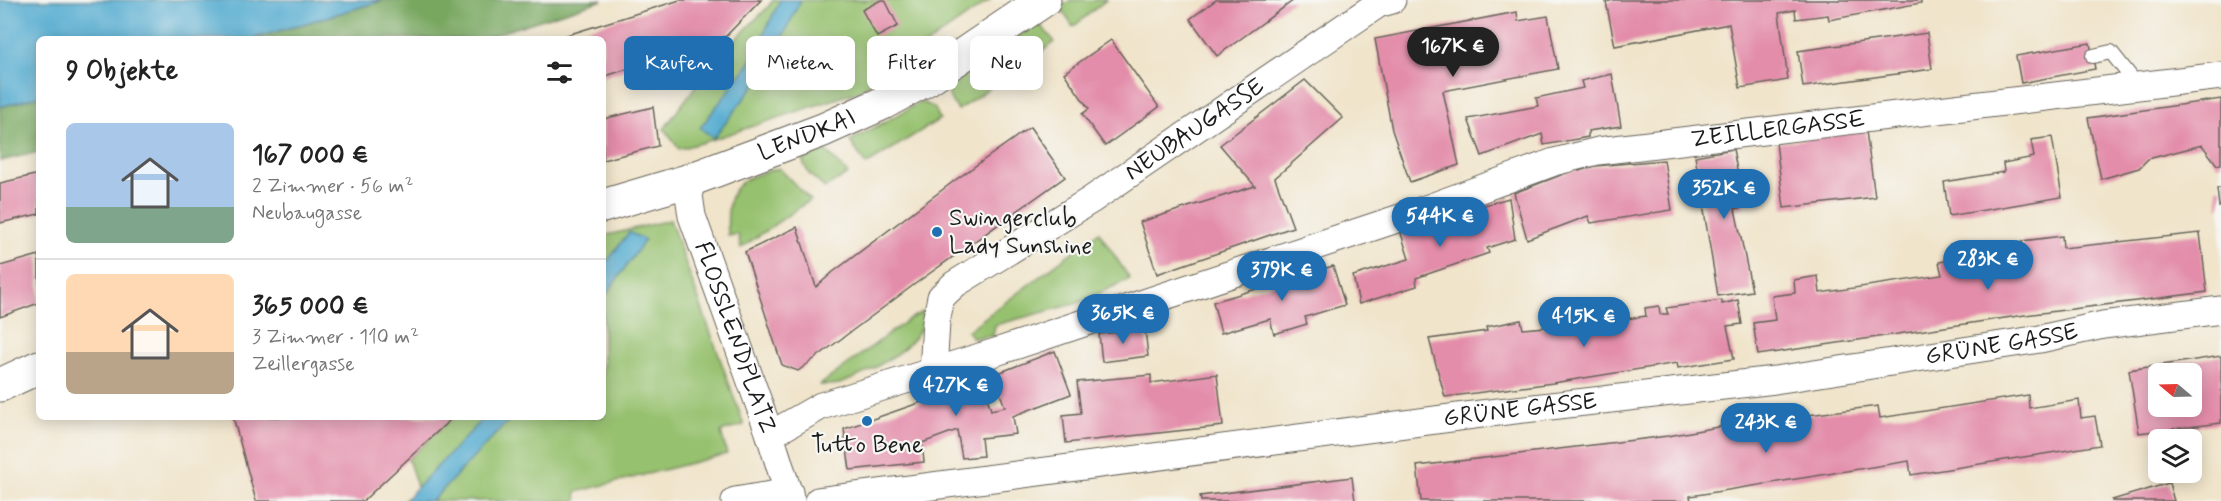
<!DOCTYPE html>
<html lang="de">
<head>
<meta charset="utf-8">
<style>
  body { margin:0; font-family:Mynerve,sans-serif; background:#f2f2f2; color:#222; height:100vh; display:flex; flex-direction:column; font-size:22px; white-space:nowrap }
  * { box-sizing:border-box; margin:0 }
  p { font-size:20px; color:#767676 }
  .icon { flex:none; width:33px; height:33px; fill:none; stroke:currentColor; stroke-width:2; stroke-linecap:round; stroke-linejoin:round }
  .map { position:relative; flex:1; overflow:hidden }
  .panel { position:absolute; left:36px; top:36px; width:570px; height:384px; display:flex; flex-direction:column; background:#fff; border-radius:9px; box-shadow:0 3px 15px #0003 }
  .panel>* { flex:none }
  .hud { position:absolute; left:624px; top:36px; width:570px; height:54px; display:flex; gap:12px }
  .needle { width:39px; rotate:289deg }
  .fabs { position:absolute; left:2148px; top:363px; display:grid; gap:12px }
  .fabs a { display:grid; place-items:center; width:54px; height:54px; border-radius:9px; background:#fff; box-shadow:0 3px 15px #0003; font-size:30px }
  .price { position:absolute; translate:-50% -51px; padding:0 14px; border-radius:21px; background:#1f6fb2; color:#fff; font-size:20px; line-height:39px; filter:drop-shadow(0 2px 3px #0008) }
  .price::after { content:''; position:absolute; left:50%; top:36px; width:18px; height:14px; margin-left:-9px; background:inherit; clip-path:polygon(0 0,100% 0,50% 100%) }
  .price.on { background:#222; color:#fff }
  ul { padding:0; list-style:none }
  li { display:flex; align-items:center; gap:18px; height:150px; padding:0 30px }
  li+li { border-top:2px solid #e0e0e0 }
  li span { display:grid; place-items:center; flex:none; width:168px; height:120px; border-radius:9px; color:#555 }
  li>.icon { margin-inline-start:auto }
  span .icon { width:72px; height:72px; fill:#fffc; stroke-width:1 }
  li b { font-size:26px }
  h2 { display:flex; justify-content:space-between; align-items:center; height:72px; padding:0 30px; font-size:26px }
  .tag { padding:0 21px; border-radius:9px; background:#fff; box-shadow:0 3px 15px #0003; font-size:21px; line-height:54px }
  .tag.on { background:#1f6fb2; color:#fff }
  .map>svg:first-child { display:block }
  .green { fill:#96c16e; stroke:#596e45; stroke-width:1.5 }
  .forest { fill:#78a761; stroke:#4a623e; stroke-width:1.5 }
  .water { fill:#53abd0; stroke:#386476; stroke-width:1.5 }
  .building { fill:#e38daa; fill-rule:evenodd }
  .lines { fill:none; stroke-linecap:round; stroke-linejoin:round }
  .service-casing { stroke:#666259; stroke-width:16 }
  .minor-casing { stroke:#666259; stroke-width:29 }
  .secondary-casing { stroke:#666259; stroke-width:35 }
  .service { stroke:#fff; stroke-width:14 }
  .minor { stroke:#fff; stroke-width:27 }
  .secondary { stroke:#fff; stroke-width:33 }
  .poi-dot { fill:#1f6fb2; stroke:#f6f6f2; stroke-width:2 }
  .labels { text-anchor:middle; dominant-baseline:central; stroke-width:4.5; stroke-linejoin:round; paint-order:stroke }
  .street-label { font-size:24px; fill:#1c1c1c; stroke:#f6f6f2 }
  .poi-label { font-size:24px; fill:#1c1c1c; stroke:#f6f6f2; text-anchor:start }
</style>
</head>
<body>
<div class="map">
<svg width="2221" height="501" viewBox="0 0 2221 501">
  <rect width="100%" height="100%" fill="#f6f6f2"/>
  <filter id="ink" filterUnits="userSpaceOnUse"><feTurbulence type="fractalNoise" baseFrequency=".0167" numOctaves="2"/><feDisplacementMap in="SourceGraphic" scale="12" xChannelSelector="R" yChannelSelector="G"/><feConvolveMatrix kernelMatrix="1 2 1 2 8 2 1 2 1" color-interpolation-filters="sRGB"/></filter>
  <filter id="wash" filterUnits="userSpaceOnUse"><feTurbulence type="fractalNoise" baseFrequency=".008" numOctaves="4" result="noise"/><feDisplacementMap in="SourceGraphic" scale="24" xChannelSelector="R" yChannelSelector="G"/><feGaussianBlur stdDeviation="1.35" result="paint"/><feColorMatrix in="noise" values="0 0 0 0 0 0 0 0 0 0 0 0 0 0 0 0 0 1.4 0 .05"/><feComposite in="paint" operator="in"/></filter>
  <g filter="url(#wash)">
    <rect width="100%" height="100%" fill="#f0e4ca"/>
    <!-- green -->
    <g class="green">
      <polygon points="773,0 990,0 859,91 711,140 679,149 664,129 714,61 768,7"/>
      <polygon points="1071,0 1106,0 1073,27 1060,7"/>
      <polygon points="1038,22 1055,42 958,110 950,99 947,87"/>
      <polygon points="921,102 934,107 940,119 866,165 850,141"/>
      <polygon points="826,151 848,174 825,188 809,174 802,160"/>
      <path d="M779 168 810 200 741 248 738 234 728 236C725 187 735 180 779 168Z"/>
      <polygon points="670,220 744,425 721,432 727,454 576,492 577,501 422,501 408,459 453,417 603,417 603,236"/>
      <polygon points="1099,232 1130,279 1078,303 995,325 993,336 973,338 967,331"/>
      <path d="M922 312C922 315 924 318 923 321 918 348 863 376 839 384 833 385 826 385 820 385L909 319Z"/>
    </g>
    <!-- forest -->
    <g class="forest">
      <polygon points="384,0 603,0 481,39 252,39"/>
      <polygon points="39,96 39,152 0,161 0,107"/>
    </g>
    <!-- water -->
    <g class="water">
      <polygon points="0,0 384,0 252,39 39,39 39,96 0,107"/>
      <polygon points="780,0 801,0 766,70 714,138 700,128 751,61"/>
      <polygon points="629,232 645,240 603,299 603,267"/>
      <polygon points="485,417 512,417 432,501 404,501"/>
    </g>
    <g id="blocks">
      <!-- building -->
      <g class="building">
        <polygon points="680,0 761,0 726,36 603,77 603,39 554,39"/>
        <polygon points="881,0 885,0 898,26 877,37 862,10"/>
        <polygon points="1216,0 1294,0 1217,56 1190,19"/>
        <polygon points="1613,0 1921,0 1921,3 1829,20 1828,15 1796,19 1795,10 1779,13 1788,80 1740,88 1729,24 1615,46 1606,2"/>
        <polygon points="1517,12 1518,21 1548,16 1558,69 1443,91 1459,165 1410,182 1392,130 1375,39"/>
        <polygon points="1927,33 1932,69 1803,87 1798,51"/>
        <polygon points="1111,40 1159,107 1105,146 1082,114 1089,109 1064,73"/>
        <polygon points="800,41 815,62 790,80 774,58"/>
        <polygon points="2090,43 2095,69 2021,83 2016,56"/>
        <polygon points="1612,74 1621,126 1588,131 1588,137 1544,145 1542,134 1482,156 1468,119 1538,106 1536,98 1583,88 1581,81"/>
        <polygon points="1305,80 1343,118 1275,178 1293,227 1157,274 1140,222 1255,186 1220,145"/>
        <polygon points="2221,99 2221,164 2217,165 2202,145 2148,159 2139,168 2101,179 2088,118"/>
        <polygon points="653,107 658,146 603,160 603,119"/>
        <polygon points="1030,127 1065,177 919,281 798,371 782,365 745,252 797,227 816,287 833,272 954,181"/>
        <polygon points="1866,131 1875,197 1784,208 1776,143"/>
        <polygon points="2052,137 2062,197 1949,216 1944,182 2004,172 2003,163 2034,157 2031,140"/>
        <polygon points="1733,149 1744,207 1735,209 1752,291 1718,296 1695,156"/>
        <polygon points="1664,160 1672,210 1591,223 1588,216 1527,239 1514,193 1579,168 1579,171 1595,166"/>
        <polygon points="39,174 39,214 0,223 0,183"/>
        <polygon points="2217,188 2221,188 2221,206 2219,207"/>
        <polygon points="1509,198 1515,239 1487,248 1489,253 1416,278 1417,286 1359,304 1353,276 1409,259 1400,230 1474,205 1474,208"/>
        <polygon points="2200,233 2207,292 2025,315 1758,355 1753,323 1775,320 1772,296 1795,293 1794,280 1818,276 1820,293 1942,275 1939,262 1961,258 1959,249 1986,244 1988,256 2023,251 2022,241 2062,236 2063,248"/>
        <polygon points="39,255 39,303 0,317 0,266"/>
        <polygon points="1333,266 1345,305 1305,317 1307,324 1274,334 1270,319 1221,333 1213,302"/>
        <polygon points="1721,300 1722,304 1738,300 1742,324 1727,326 1734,359 1678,368 1677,363 1553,383 1445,397 1429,339 1487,331 1486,327 1521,320 1523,329 1546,327 1546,321 1580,315 1600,314 1602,321 1612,321 1646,316 1645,308 1659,306 1660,314 1668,314 1666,308"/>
        <polygon points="1145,329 1148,356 1102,362 1099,334"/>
        <polygon points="1055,351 1071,394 1013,416 1016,434 981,438 983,456 962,458 957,430 922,443 924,462 850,470 844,429 982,381 991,410 1005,407 993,375"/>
        <path d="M2221 356V423L2139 433 2129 370ZM2158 374H2192V406H2158Z"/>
        <polygon points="1217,374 1223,426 1066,443 1063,415 1081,413 1077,382 1151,375 1151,383"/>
        <polygon points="2028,395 2029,408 2079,400 2081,418 2095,416 2100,445 1911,475 1909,461 1690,496 1691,501 1421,501 1417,466 1668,436 1729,425 1878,406 1880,418"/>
        <polygon points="233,417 453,417 363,501 256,501"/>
        <polygon points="1352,477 1355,501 1201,501 1200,496"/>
        <polygon points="2169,483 2174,501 2112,501 2112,500"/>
      </g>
    </g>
  </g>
  <g filter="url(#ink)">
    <use href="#blocks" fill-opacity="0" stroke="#666259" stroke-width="1.5"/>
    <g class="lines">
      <!-- service casing -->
      <g class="service-casing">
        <polyline id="service" points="2093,56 2111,52 2138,86"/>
      </g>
      <!-- minor casing -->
      <g class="minor-casing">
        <g id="minor">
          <path id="s1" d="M687 181 692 216 770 435 791 501"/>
          <path id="s2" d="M933 372 936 322 941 297 955 284 1091 200 1378 4 1392 0"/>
          <path id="s3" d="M770 435 821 406 996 352 1412 214 1554 162 1598 151 2221 76"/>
          <polyline points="735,501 789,492"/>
          <path id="s4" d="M818 501 1481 414 1775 380 2040 339 2103 325 2221 310"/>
        </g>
      </g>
      <!-- secondary casing -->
      <g class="secondary-casing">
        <g id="secondary">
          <path id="s5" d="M603 206 687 181 823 130 883 103 927 79 1044 0"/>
          <polyline points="0,385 39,367"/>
        </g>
      </g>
      <!-- service -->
      <use href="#service" class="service"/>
      <!-- minor -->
      <use href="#minor" class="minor"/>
      <!-- secondary -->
      <use href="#secondary" class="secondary"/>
    </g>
  </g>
  <!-- markers -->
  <g class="poi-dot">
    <circle cx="937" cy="232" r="6"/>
    <circle cx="867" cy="421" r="6"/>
  </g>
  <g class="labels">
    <!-- street labels -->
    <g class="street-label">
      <text stroke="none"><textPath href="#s2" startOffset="380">NEUBAUGASSE</textPath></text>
      <text stroke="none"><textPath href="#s3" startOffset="1058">ZEILLERGASSE</textPath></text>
      <text stroke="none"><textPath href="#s5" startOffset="216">LENDKAI</textPath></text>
      <text stroke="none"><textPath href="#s1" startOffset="164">FLOSSLENDPLATZ</textPath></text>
      <text stroke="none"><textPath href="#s4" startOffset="1194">GRÜNE GASSE</textPath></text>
      <text stroke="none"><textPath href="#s4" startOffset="708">GRÜNE GASSE</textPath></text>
    </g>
    <!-- poi labels -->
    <g class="poi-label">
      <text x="949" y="218">Swingerclub<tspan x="949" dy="28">Lady Sunshine</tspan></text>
      <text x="867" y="445" text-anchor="middle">Tutto Bene</text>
    </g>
  </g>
</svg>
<div class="fabs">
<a><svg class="needle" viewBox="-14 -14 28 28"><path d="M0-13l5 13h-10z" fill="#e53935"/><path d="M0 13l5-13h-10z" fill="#767676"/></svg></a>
<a><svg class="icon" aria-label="layers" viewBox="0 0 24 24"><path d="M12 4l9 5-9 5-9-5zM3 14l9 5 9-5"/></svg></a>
</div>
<b class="price on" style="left:1453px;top:78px">167K €</b>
<b class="price" style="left:1724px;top:220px">352K €</b>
<b class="price" style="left:1440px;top:248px">544K €</b>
<b class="price" style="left:1988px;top:291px">283K €</b>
<b class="price" style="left:1282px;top:302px">379K €</b>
<b class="price" style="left:1123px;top:345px">365K €</b>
<b class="price" style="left:1584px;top:348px">415K €</b>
<b class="price" style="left:956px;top:417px">427K €</b>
<b class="price" style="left:1766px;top:454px">243K €</b>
<div class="hud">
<a class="tag on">Kaufen</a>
<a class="tag">Mieten</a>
<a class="tag">Filter</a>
<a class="tag">Neu</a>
</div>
<section class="panel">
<h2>9 Objekte<svg class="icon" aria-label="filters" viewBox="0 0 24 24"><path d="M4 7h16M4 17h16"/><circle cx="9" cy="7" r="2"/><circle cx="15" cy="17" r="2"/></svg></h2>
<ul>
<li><span style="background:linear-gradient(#a9c7e8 70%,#7fa58c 0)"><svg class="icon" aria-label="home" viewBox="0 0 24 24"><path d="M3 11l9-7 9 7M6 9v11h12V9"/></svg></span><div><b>167 000 €</b><p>2 Zimmer · 56 m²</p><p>Neubaugasse</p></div></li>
<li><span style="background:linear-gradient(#ffd9b3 65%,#b9a48a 0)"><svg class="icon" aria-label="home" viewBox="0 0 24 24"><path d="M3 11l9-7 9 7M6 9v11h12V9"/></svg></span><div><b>365 000 €</b><p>3 Zimmer · 110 m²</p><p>Zeillergasse</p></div></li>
</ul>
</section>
</div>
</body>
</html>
